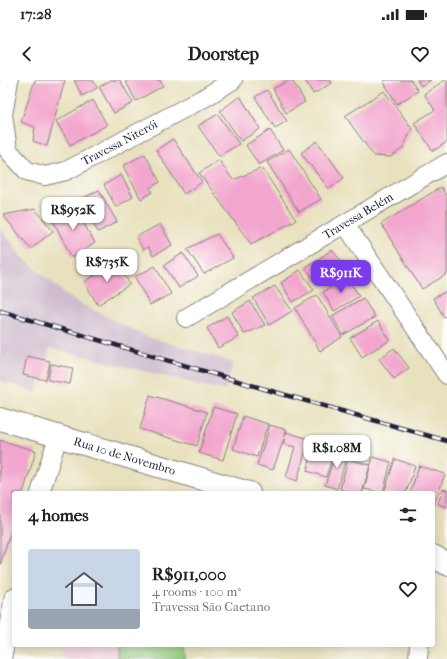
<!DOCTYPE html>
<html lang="en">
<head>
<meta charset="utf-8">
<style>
  body { margin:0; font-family:"IM FELL French Canon",serif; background:#f6f6f6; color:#202124; height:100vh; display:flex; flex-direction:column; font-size:15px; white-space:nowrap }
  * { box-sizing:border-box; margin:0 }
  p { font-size:13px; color:#757577 }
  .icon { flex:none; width:22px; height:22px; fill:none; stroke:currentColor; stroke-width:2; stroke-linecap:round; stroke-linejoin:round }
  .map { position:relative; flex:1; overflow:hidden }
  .sheet { position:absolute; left:12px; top:411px; width:423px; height:156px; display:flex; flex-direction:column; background:#fff; border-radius:4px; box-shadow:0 2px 10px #0003 }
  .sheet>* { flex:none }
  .price { position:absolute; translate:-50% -34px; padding:0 9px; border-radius:8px; background:#fff; color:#222; font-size:13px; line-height:26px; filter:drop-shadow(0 1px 2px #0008) }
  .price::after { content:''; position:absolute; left:50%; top:24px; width:12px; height:9px; margin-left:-6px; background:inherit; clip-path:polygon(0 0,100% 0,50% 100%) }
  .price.selected { background:#7c3aed; color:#fff }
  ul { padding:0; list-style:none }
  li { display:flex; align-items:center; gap:12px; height:100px; padding:0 16px }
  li+li { border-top:1px solid #e0e0e0 }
  li span { display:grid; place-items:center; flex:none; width:112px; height:80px; border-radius:4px; color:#555 }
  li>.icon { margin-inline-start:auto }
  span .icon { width:48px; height:48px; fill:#fffc; stroke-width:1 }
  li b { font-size:17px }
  h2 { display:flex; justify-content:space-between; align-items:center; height:48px; padding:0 16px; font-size:17px }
  .status { display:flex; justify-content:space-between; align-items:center; height:28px; padding:0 20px; background:#fff; direction:ltr }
  .status svg { height:11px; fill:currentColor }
  header { display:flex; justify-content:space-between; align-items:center; height:52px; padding:0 16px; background:#fff; font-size:18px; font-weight:800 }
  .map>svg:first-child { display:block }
  .built { fill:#f2cfe0 }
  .industrial { fill:#cfbdcf }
  .green { fill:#95cf83; stroke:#5c785f }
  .building { fill:#f2a5cd }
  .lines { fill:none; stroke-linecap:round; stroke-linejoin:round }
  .minor-casing { stroke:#85827c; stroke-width:20 }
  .major-casing { stroke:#85827c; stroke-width:24 }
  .minor { stroke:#fff; stroke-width:18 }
  .major { stroke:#fff; stroke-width:22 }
  .rail-casing { stroke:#22223b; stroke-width:4.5 }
  .rail { stroke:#fdfcf7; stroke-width:3; stroke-dasharray:9; stroke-linecap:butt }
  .labels { text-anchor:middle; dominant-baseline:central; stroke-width:3; stroke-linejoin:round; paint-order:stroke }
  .street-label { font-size:12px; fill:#22223b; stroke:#fdfcf7 }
</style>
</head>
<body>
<div class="status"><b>17:28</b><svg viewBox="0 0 49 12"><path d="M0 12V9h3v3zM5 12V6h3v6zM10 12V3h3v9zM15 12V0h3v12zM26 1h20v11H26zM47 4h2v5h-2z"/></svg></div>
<header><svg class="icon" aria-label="back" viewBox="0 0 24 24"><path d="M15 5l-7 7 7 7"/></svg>Doorstep<svg class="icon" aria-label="heart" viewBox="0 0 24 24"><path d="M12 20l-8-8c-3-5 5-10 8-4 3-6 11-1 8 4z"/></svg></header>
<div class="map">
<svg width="447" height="579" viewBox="0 0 447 579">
  <rect width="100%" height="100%" fill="#fdfcf7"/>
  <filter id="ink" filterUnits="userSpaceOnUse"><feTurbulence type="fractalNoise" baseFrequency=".025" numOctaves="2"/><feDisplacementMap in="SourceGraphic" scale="8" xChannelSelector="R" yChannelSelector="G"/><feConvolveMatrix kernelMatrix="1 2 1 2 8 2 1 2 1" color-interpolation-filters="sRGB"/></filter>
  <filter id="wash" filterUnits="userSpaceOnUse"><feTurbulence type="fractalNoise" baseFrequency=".012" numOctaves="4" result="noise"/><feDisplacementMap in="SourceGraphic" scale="16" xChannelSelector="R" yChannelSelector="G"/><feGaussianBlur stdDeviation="0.9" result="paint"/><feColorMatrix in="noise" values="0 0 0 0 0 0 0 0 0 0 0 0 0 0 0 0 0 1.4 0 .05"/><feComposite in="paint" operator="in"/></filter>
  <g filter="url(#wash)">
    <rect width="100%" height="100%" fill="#e8e1be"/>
    <!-- built -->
    <rect class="built" x="62" y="565" width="55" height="14"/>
    <!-- industrial -->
    <polygon class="industrial" points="0,148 25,180 73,220 148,257 233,282 225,311 50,268 37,312 0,301"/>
    <!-- green -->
    <polygon class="green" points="117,565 184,565 185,579 117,579"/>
    <g id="blocks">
      <!-- building -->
      <g class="building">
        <polygon points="35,0 65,0 47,66 33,61 35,47 21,42"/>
        <polygon points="74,0 93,0 97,8 82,16"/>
        <polygon points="111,0 120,0 133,23 114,33 99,7"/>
        <polygon points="125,0 160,0 163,6 136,21"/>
        <polygon points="289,0 292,0 305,22 286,33 273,9"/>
        <polygon points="305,0 330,0 332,3 313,14"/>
        <polygon points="386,0 411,0 418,11 397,24 383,1"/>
        <polygon points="417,0 431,0 421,6"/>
        <polygon points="445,0 447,0 447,62 433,71 414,43 435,30 424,14"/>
        <polygon points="267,10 287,41 275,48 255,17"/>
        <polygon points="384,11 412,48 403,68 391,77 374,76 345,36"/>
        <polygon points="240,16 260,49 241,61 220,31"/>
        <polygon points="93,20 107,45 70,65 56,41"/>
        <polygon points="218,34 239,64 219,76 198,46"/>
        <polygon points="270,50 283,70 259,85 246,65"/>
        <polygon points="173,59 202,102 184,114 156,70"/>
        <polygon points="317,61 344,98 329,109 301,73"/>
        <polygon points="289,69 321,119 299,132 267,82"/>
        <polygon points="145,74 160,102 150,108 153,112 141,119 123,86"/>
        <polygon points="219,80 233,100 262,88 296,140 251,164 199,93"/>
        <polygon points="121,95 133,117 116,127 104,105"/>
        <polygon points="441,107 447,117 447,194 422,209 381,144"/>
        <polygon points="99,110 117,142 98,152 80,120"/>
        <polygon points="73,125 95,163 72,178 51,136"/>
        <polygon points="35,129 53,151 31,169 3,135"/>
        <polygon points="160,144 172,165 153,176 148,167 143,170 136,157"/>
        <polygon points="217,154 233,178 204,194 187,169"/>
        <polygon points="332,170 347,188 316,202 305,187"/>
        <polygon points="183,173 198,196 179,208 164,185"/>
        <polygon points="115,182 130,204 98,225 84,202"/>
        <polygon points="155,186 171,214 150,225 135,197"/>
        <polygon points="300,190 314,210 293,222 281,203"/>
        <polygon points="347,197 359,216 334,231 323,212"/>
        <polygon points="275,206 292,231 269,245 253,218"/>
        <polygon points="447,211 447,236 444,237 433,218"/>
        <polygon points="317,215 342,257 320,271 295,228"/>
        <polygon points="363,218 375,237 343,255 332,236"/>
        <polygon points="250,221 265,245 244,254 232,232"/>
        <polygon points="227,236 239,257 218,268 207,248"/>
        <polygon points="378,241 390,260 362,277 350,258"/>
        <polygon points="394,268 409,288 394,299 379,279"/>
        <polygon points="27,276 50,281 46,300 23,295"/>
        <polygon points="51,284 73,288 70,304 48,300"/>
        <polygon points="150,315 207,332 197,366 140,349"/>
        <polygon points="213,327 237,334 223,380 199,373"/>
        <polygon points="243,336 268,344 257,377 233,369"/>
        <polygon points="270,345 287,350 273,390 257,385"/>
        <polygon points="286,352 309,359 297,401 286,397 295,367 283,364"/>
        <polygon points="0,360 36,371 23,413 14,413 14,442 0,485"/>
        <polygon points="315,362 335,368 326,397 307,391"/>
        <polygon points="337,369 348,372 337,409 325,405"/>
        <polygon points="373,377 391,382 383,413 364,409"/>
        <polygon points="348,379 370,385 362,413 356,413 340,409"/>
        <polygon points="395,379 415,386 406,413 384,413"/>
        <polygon points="419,386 445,394 433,429 433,413 410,413"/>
        <polygon points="443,409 447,410 447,427 438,424"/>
      </g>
    </g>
  </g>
  <g filter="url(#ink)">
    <use href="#blocks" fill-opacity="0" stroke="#85827c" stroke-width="1"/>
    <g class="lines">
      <!-- minor casing -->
      <g class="minor-casing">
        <g id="minor">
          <path id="s1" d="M9 0 3 35 8 70 27 91 45 96 66 91 204 18 233 0"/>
          <polyline points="345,144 447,295"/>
          <path id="s2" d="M186 238 447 83"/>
          <polyline points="40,413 58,357"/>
          <polyline points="2,579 14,517"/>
          <polyline points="418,579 419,565"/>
        </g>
      </g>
      <!-- major casing -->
      <g class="major-casing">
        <g id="major">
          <path id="s3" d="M0 339 249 413"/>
          <polyline points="433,476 447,484"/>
        </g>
      </g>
      <!-- minor -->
      <use href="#minor" class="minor"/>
      <!-- major -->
      <use href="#major" class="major"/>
      <!-- rail casing -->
      <g class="rail-casing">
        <polyline id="rail" points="0,231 275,312 447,361"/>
      </g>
      <!-- rail -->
      <use href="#rail" class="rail"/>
    </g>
  </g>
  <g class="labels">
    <!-- street labels -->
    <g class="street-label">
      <text stroke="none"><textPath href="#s1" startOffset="200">Travessa Niterói</textPath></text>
      <text stroke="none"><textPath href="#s2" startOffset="200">Travessa Belém</textPath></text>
      <text stroke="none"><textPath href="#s3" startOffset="130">Rua 10 de Novembro</textPath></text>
    </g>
  </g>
</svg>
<b class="price" style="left:73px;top:151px">R$952K</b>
<b class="price" style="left:107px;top:203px">R$735K</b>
<b class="price selected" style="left:341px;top:214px">R$911K</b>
<b class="price" style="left:337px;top:389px">R$1.08M</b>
<section class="sheet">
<h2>4 homes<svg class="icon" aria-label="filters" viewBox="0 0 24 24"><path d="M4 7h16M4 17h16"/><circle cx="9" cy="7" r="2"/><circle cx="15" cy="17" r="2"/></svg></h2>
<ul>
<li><span style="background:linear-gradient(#c9d6e8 75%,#9aa5b1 0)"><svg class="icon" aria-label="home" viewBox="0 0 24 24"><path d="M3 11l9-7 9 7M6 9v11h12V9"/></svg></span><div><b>R$911,000</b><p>4 rooms · 100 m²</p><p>Travessa São Caetano</p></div><svg class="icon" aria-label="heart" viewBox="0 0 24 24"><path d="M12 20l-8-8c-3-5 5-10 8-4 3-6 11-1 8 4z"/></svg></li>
</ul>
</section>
</div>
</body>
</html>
